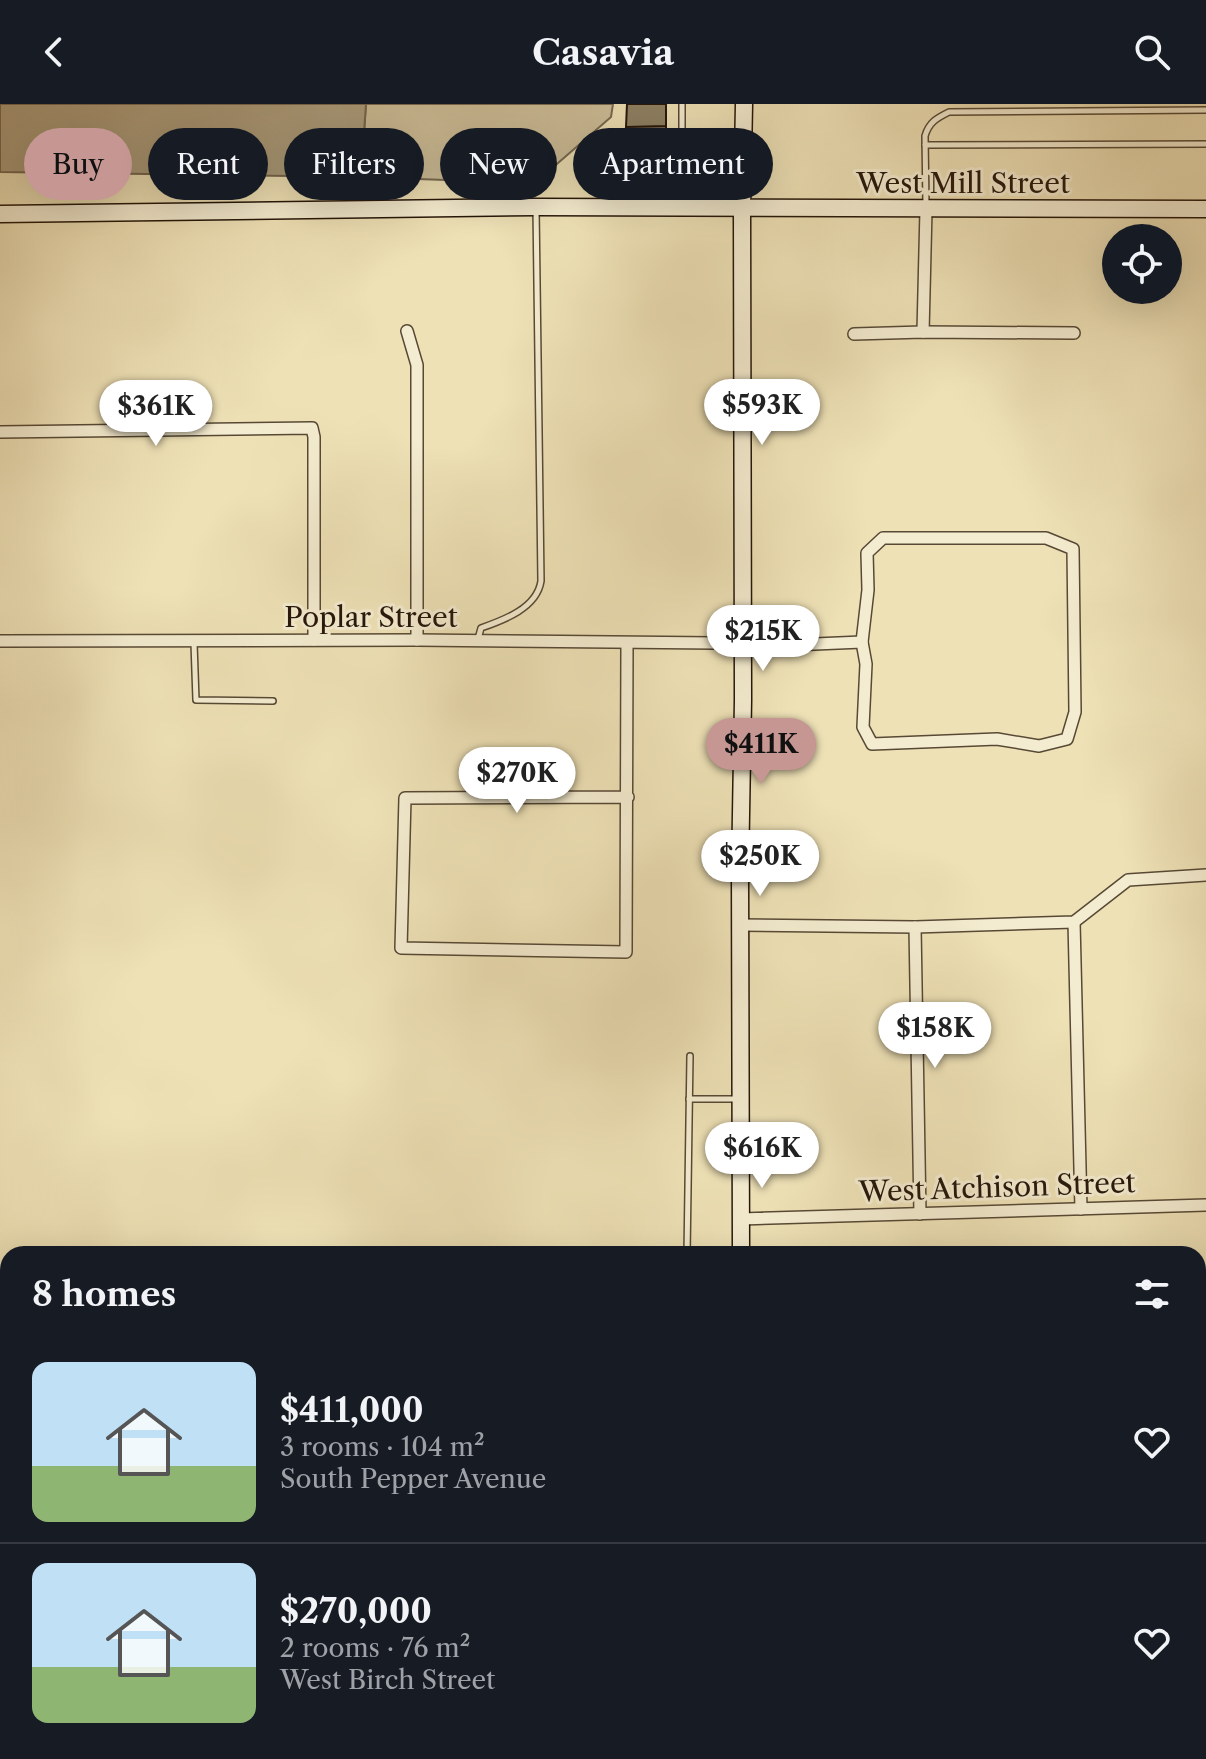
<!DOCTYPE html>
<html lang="en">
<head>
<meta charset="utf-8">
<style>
  body { margin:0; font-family:"Libre Caslon Text",serif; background:#242831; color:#f1f3f6; height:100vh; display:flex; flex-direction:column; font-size:30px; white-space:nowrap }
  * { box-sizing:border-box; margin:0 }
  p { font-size:26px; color:#9ea1a6 }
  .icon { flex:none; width:44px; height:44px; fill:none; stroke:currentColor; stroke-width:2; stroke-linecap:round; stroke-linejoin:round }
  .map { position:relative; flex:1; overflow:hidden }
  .sheet { position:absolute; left:0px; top:1142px; width:1206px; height:514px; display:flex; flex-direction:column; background:#171b24; border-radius:24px 24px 0 0; box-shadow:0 8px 32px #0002 }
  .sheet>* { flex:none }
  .guide { position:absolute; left:24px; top:24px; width:800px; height:72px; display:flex; gap:16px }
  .fabs { position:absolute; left:1102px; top:120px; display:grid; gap:16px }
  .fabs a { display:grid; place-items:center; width:80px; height:80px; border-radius:50%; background:#171b24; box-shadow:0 8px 32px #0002; font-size:40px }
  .price { position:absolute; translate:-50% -68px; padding:0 18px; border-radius:28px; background:#fff; color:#222; font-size:26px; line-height:52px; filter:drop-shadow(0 2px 4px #0008) }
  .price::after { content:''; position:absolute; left:50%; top:48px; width:24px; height:18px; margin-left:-12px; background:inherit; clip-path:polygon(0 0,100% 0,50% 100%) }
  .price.selected { background:#c59692; color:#111 }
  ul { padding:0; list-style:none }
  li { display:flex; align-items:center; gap:24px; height:200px; padding:0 32px }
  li+li { border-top:2px solid #363941 }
  li span { display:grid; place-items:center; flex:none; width:224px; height:160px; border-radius:16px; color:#555 }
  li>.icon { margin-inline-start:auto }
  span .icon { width:96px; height:96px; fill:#fffc; stroke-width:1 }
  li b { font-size:34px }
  h2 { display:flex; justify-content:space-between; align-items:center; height:96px; padding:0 32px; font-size:34px }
  .tag { padding:0 28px; border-radius:36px; background:#171b24; box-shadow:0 8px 32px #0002; font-size:28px; line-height:72px }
  .tag.selected { background:#c59692; color:#111 }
  header { display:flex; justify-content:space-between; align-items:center; height:104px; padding:0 32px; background:#171b24; font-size:36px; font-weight:700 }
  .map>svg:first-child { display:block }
  .green { fill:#ccbe99; stroke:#786a52; stroke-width:2 }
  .water { fill:#aa9c7c; stroke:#75664e; stroke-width:2 }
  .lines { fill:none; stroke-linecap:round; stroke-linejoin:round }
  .lane-casing { stroke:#574935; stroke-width:8 }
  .street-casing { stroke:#574935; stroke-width:14 }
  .secondary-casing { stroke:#25160a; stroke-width:19 }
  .lane { stroke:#f4ecd0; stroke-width:5 }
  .street { stroke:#f4ecd0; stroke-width:11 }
  .secondary { stroke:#f4ecd0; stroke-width:16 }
  .rail { stroke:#25160a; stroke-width:4; stroke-dasharray:14 14; stroke-linecap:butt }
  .wall { fill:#7a6e55; stroke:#25160a; stroke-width:2 }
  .building { fill:#8e8063; stroke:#25160a; stroke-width:2 }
  .labels { text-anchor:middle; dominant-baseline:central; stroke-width:6; stroke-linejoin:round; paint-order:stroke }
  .street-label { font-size:28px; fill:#25160a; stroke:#f4ecd0 }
</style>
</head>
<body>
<header><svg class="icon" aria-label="back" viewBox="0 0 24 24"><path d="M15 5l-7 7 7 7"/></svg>Casavia<svg class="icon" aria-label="search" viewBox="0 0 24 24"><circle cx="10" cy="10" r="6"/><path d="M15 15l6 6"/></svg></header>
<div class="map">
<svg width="1206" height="1655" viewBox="0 0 1206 1655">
  <rect width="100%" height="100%" fill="#eee1b6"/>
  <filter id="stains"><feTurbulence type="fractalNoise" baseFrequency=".0025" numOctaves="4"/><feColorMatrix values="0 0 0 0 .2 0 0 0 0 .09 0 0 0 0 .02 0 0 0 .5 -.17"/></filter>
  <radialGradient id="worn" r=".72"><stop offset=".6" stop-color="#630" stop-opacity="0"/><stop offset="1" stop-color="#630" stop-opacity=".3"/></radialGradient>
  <!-- green -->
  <polygon class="green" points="366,0 613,0 611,13 535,79 361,73"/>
  <!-- water -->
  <polygon class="water" points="0,0 366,0 361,73 0,68"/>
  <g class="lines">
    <!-- lane casing -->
    <g class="lane-casing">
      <g id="lane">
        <polyline points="925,41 1206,40"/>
        <polyline points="645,100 646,53 682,50 682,0"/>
        <path d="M926 102 925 32C929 18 937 14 949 8L1206 6"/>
        <path d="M478 535 481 524C504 516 537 504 541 477L536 104"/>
        <polyline points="194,539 196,596 273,597"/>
        <polyline points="689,995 736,995"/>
        <polyline points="687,1150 690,952"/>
        <polyline points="478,1648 478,1655"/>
        <polyline points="547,1655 575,1651 575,1648"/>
      </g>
    </g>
    <!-- street casing -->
    <g class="street-casing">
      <g id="street">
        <polyline points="407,227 417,261 417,536"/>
        <polyline points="923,228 926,106"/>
        <polyline points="854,230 923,228 1074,229"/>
        <polyline points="0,328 312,324 314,333 314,536"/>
        <polygon points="883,434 1046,434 1073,445 1075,608 1067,635 1039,642 997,635 872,640 863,623 866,560 862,538 868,486 867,449"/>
        <polyline points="0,537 417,536 715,539 742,543 862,538"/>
        <polyline points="627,540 626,848 401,844 405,694 628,693"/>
        <polyline points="1074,818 1081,1105"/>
        <polyline points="740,821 915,823 1074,818 1128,776 1206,771"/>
        <polyline points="915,823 920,1110"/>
        <polyline points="741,1115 1206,1101"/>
        <polyline points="1198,1365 1206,1364"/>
        <polyline points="1157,1648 1157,1655"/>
        <polyline points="840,1655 840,1648"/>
        <polyline points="991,1655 991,1648"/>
      </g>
    </g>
    <!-- secondary casing -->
    <g class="secondary-casing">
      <g id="secondary">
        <polyline points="0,110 536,103 1206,105"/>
        <polyline points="741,1150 740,767 743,596 742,104 744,0"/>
        <polyline points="736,1655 736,1648"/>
      </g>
    </g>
    <!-- lane -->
    <use href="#lane" class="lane"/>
    <!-- street -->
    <use href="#street" class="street"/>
    <!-- secondary -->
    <use href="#secondary" class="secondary"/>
    <!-- rail -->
    <g class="rail">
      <polyline points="1198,1233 1206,1233"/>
      <polyline points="0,1328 8,1326"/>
    </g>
  </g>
  <!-- wall -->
  <polygon class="wall" points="666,0 666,46 626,47 626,23"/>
  <!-- building -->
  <g class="building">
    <polygon points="627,0 666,0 666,22 626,23"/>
    <rect x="430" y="1648" width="34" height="7"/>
  </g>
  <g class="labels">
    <!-- street labels -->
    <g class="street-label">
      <text x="963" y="79">West Mill Street</text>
      <text x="371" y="513">Poplar Street</text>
      <text transform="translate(997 1083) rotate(-2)">West Atchison Street</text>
    </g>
  </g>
  <rect width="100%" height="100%" filter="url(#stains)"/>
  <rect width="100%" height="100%" fill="url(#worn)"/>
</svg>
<div class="fabs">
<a><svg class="icon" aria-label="locate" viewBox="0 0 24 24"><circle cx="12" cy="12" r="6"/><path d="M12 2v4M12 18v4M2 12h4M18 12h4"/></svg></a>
</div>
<b class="price" style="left:762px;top:343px">$593K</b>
<b class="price" style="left:156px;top:344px">$361K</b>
<b class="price" style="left:763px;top:569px">$215K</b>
<b class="price selected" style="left:761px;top:682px">$411K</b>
<b class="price" style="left:517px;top:711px">$270K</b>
<b class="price" style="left:760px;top:794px">$250K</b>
<b class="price" style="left:935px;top:966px">$158K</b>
<b class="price" style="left:762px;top:1086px">$616K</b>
<div class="guide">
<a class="tag selected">Buy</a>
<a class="tag">Rent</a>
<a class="tag">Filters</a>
<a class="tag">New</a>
<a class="tag">Apartment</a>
</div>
<section class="sheet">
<h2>8 homes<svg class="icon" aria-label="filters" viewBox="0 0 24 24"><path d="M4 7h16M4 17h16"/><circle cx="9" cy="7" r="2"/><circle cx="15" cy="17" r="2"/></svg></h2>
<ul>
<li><span style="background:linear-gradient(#bfe0f5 65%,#8fb573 0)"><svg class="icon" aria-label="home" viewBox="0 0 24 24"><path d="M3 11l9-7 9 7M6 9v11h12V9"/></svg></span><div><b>$411,000</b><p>3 rooms · 104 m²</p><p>South Pepper Avenue</p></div><svg class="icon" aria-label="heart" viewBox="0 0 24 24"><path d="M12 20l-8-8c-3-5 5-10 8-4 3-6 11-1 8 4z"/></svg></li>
<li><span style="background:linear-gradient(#bfe0f5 65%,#8fb573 0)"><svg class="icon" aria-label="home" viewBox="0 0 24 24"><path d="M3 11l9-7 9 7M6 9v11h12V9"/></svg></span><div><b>$270,000</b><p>2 rooms · 76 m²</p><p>West Birch Street</p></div><svg class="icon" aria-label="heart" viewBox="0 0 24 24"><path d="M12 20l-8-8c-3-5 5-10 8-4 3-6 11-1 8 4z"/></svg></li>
</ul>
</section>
</div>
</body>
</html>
